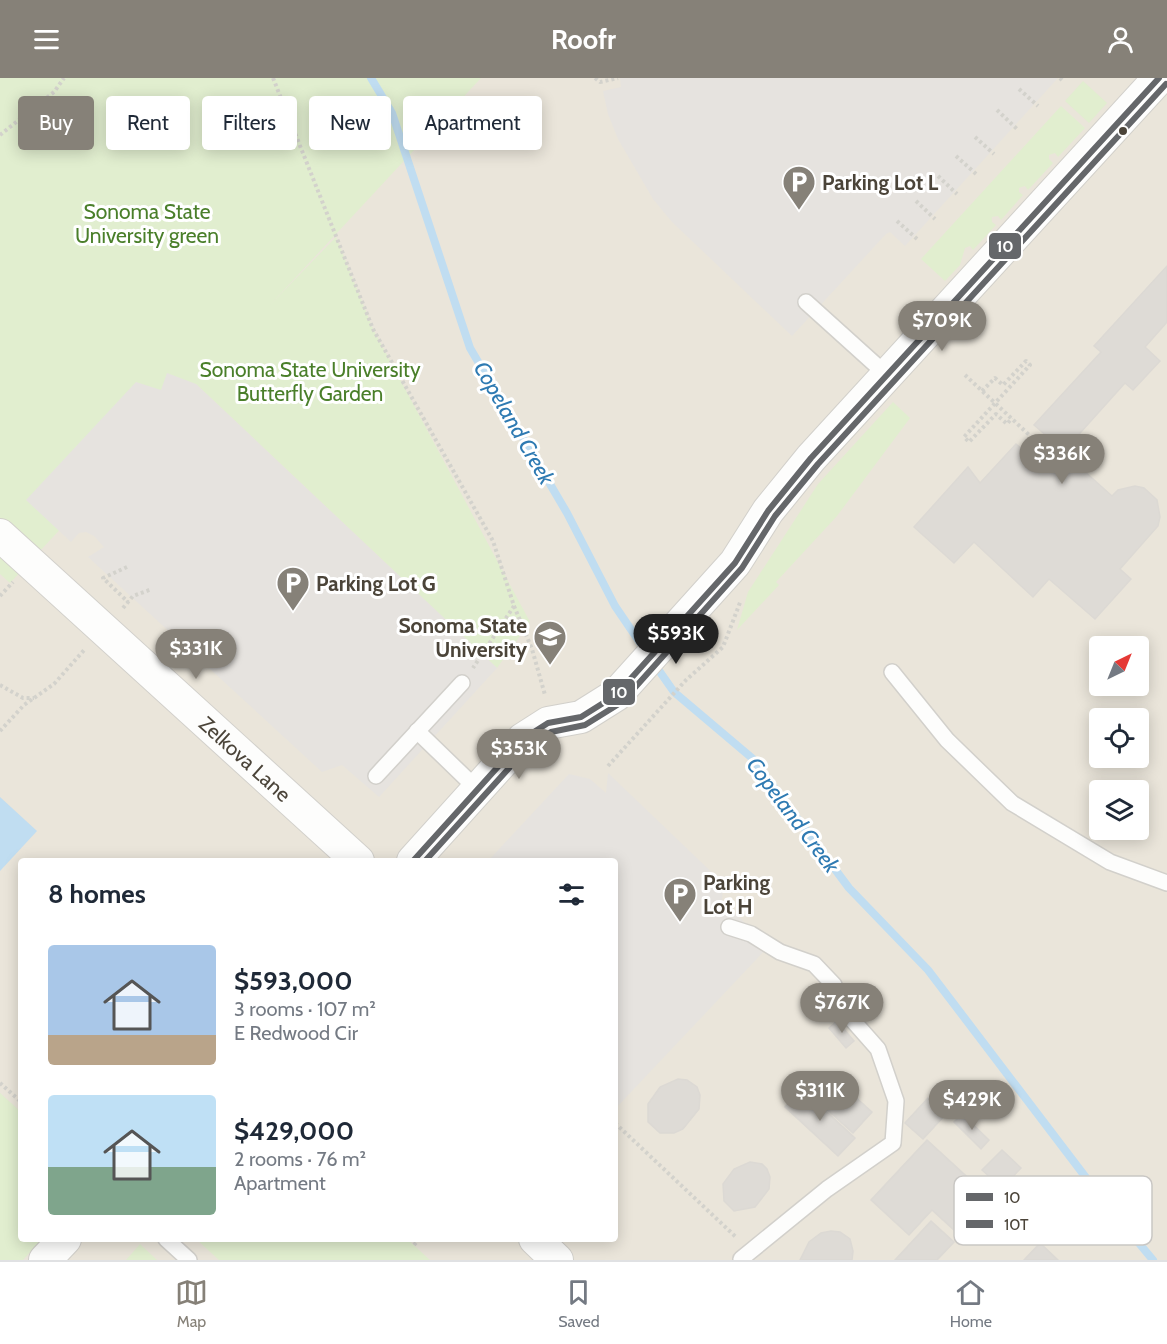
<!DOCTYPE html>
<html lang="en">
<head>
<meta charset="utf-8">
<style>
  body { margin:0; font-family:Cabin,sans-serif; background:#f6f6f7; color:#1f2937; height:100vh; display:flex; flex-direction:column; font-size:22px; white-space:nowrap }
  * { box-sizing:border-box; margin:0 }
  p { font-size:20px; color:#747a83 }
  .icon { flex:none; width:33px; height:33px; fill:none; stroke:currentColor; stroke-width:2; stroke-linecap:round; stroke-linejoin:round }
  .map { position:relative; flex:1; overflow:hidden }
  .sheet { position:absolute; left:18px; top:780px; width:600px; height:384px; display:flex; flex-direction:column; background:#fff; border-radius:6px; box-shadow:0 3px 15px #0003 }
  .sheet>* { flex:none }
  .guide { position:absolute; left:18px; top:18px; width:600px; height:54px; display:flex; gap:12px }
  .needle { width:39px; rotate:43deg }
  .buttons { position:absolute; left:1089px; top:558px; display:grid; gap:12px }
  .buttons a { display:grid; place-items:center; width:60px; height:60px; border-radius:6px; background:#fff; box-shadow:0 3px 15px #0003; font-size:30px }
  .price { position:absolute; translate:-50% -51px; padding:0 14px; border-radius:21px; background:#868178; color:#fff; font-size:20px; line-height:39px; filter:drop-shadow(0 2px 3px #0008) }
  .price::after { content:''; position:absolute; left:50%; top:36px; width:18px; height:14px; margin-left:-9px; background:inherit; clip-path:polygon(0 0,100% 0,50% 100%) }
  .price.current { background:#222; color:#fff }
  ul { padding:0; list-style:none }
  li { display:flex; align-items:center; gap:18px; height:150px; padding:0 30px }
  li span { display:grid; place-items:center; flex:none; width:168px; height:120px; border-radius:6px; color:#555 }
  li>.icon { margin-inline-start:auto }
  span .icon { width:72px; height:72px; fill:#fffc; stroke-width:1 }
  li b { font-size:26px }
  h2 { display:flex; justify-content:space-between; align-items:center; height:72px; padding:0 30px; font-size:26px }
  .tag { padding:0 21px; border-radius:6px; background:#fff; box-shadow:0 3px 15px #0003; font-size:21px; line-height:54px }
  .tag.current { background:#868178; color:#fff }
  header { display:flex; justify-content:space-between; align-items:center; height:78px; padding:0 30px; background:#868178; color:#fff; font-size:27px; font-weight:700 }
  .tab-bar { display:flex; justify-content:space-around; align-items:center; height:84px; border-top:2px solid #e0e1e3; background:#fff; font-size:16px; color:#747a83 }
  .tab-bar a { display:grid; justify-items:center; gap:3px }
  .tab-bar .current { color:#868178 }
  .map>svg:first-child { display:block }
  .education { fill:#eae5da; fill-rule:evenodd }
  .green { fill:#e1eecf }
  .parking { fill:#e6e3df }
  .water { fill:#c0ddf1 }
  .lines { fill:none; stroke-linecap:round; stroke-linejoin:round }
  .stream { stroke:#c0ddf1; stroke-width:8 }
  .building { fill:#dedbd6; stroke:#dcd9d4; stroke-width:1.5 }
  .lane-casing { stroke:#d2d0cb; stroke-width:18 }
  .street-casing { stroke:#d2d0cb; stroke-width:34 }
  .path { stroke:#d3d2cc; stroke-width:4; stroke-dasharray:3 3; stroke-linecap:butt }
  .lane { stroke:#fdfdfc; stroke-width:15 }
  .street { stroke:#fdfdfc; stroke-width:32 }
  .bus-1-casing { stroke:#fff; stroke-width:10 }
  .bus-2-casing { stroke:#fff; stroke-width:10 }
  .bus-1 { stroke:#65676a; stroke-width:6 }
  .bus-2 { stroke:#65676a; stroke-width:6 }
  .bus-dot { fill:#4b4439; stroke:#fff; stroke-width:2 }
  .labels { text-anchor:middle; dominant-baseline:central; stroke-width:6; stroke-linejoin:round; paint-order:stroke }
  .poi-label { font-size:21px; font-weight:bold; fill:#4b4439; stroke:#fff; text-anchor:start }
  .park-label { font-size:21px; fill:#4a7f2a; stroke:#fff }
  .street-label { font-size:21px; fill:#4b4439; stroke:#fff }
  .water-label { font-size:22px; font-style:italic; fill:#2e7ab2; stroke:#fff }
  .key { fill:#fff; stroke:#c9c7c4; stroke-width:1.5 }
  .key-label { font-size:16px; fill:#4b4439 }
  .line-badge { stroke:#fff; stroke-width:2 }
  .badge-label { font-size:16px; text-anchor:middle; font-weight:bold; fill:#fff }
</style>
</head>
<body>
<header><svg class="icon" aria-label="menu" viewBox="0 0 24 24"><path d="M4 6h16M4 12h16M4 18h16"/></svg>Roofr<svg class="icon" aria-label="person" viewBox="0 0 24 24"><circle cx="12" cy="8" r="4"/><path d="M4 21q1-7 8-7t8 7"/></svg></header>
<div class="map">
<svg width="1167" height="1182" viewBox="0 0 1167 1182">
  <rect width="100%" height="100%" fill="#f4f2ee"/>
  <!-- education -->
  <path class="education" d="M0 0H1167V1182H0ZM1100 568H1138V608H1100ZM1100 640H1138V680H1100ZM1100 712H1138V752H1100ZM21 783H615V1161H21Z"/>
  <!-- green -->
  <g class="green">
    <polygon points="0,0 481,0 270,227 336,159 373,251 530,544 497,590 196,306 10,505 0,496"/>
    <polygon points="1083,3 1107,25 1089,45 1065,23"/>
    <polygon points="1061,28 1085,50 1058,79 1055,75 1049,77 1049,81 1053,85 1028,112 1025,108 1019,110 1019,114 1023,117 1001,142 998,138 992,139 992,144 996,147 973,172 970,168 965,170 960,187 945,203 921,181"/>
    <polygon points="893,324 910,340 837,438 776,504 779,507 737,552 748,514 818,406"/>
    <polygon points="0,1015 21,1034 21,1161 42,1161 23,1182 0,1182"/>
    <polygon points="196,1161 407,1161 430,1182 219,1182"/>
    <polygon points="140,1166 157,1182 126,1182"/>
  </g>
  <!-- parking -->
  <g class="parking">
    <polygon points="620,0 1058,0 905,168 890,154 886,156 792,258 672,144 653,121 618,61 608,36 603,13 621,9"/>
    <polygon points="167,295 196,306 497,590 379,719 342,687 322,694 88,479 104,469 94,458 86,454 79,455 71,464 26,422 136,304 161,312"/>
    <polygon points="608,695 723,805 722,823 769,868 615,1031 615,783 488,783 569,696 590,701 606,715"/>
  </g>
  <!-- water -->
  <polygon class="water" points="0,719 37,753 0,793"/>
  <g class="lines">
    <!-- stream -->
    <g class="stream">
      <polyline points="371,0 392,35 470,270 567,435 615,528 647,575"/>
      <polyline points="653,584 674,614 752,680 849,810 928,892 1103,1122 1153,1182"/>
    </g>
  </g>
  <!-- building -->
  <g class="building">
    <polygon points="1167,188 1167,244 1145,269 1160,283 1133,312 1125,305 1063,374 1112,418 1118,412 1135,408 1144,410 1157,422 1160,439 1158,448 1120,491 1131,501 1095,541 1049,501 1033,519 974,464 954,485 914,449 968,389 980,405 1016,366 1031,379 1049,360 1034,347 1101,274 1094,268"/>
    <polygon points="837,943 854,963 846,970 829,950"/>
    <polygon points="678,1001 687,1002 697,1009 700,1017 699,1031 683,1051 674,1055 660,1055 648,1044 648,1026 660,1009"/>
    <polygon points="842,1007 872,1034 853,1055 823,1028"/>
    <polygon points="802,1011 855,1060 838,1078 785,1029"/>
    <polygon points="928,1020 946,1036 923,1061 905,1045"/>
    <polygon points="962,1036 989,1062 981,1071 954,1044"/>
    <polygon points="927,1062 988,1118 955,1153 932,1132 909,1157 871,1122"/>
    <polygon points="1002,1072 1021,1090 1002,1110 982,1092"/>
    <polygon points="750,1084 762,1086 767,1091 770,1099 769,1111 755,1129 734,1133 724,1123 723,1106 734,1091"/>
    <polygon points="931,1143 954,1164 937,1182 895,1182"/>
    <polygon points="831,1153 840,1154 850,1161 853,1173 852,1182 800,1182 809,1164 821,1155"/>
    <polygon points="1040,1165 1058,1182 1024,1182"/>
  </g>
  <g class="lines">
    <!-- lane casing -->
    <g class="lane-casing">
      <g id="lane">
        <polyline points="806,224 888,298"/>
        <polyline points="892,594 947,662 1012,725 1110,784 1167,805"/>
        <polyline points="417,653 477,711"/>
        <polyline points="376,698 462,605"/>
        <polyline points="729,849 751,856 780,874 814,886 834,907 840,928 878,971 896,1023 893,1065 827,1111 741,1181"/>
        <polyline points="166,1161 189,1182"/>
      </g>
    </g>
    <!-- street casing -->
    <g class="street-casing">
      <g id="street">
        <path id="s1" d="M0 457 358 783"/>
        <polyline points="413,783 523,661 548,645 581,639 616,617 735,485 768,433 811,380 1159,0"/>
        <polyline points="535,1161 557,1182"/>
        <polyline points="45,1182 65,1161"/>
      </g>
    </g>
    <!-- path -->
    <g class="path">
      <polyline points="273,0 373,251 493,463 514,528 473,590"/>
      <polyline points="595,0 600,4 618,0"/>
      <polyline points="1060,0 1062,2"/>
      <polyline points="1019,11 1038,28"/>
      <polyline points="997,32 1017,51"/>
      <polyline points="0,57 54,14 64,0"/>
      <polyline points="975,59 994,76"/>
      <polyline points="956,78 976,96"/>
      <polyline points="938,98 957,116"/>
      <polyline points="916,123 935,141"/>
      <polyline points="897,143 917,161"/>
      <polyline points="965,297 1041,368"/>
      <polyline points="982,313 995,300 1003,307 1026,283 1030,287 964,359 969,364 996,336 1007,346 1012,340"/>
      <polyline points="127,489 103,500 128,524"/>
      <polyline points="0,518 13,504"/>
      <polyline points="514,528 532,571 545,617"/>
      <polyline points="123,530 133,518 152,511"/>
      <polyline points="0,607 23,620 34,620"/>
      <polyline points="0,653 24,627 54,606 85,571"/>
      <polyline points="608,688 686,602 723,569 741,522"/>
      <polyline points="0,1005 21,1024"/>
      <polyline points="615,1045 737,1160"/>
      <polyline points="414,1167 419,1161"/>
    </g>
    <!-- lane -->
    <use href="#lane" class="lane"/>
    <!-- street -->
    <use href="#street" class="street"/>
    <!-- bus-1 casing -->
    <g class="bus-1-casing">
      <polyline id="bus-1" points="413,783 523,661 548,645 581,639 616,617 735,485 768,433 811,380 1159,0"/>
    </g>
    <!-- bus-2 casing -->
    <g class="bus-2-casing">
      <polyline id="bus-2" points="425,783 529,668 551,654 585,647 622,624 742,490 775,438 818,386 1166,6"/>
    </g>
    <!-- bus-1 -->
    <use href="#bus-1" class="bus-1"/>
    <!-- bus-2 -->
    <use href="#bus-2" class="bus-2"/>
  </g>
  <!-- icons -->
  <defs>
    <g id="parking-pin" transform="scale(1.725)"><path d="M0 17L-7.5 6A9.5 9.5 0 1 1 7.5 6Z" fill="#868178" stroke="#fff"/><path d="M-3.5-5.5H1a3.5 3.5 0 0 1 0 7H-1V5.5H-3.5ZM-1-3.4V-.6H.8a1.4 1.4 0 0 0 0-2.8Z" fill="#fff"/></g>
    <g id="university-pin" transform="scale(1.725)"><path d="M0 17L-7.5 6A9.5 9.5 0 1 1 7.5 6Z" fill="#868178" stroke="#fff"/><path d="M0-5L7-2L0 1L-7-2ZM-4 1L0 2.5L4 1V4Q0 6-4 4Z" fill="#fff"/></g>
  </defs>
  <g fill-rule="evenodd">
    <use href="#parking-pin" x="799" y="104"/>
    <use href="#parking-pin" x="293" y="505"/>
    <use href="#university-pin" x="550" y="559"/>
    <use href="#parking-pin" x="680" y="816"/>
  </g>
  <!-- markers -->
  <circle class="bus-dot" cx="1123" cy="53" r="5"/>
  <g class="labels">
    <!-- poi labels -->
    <g class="poi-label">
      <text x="822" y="104">Parking Lot L</text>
      <text x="316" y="505">Parking Lot G</text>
      <text x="527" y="547" text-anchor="end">Sonoma State<tspan x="527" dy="24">University</tspan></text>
      <text x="703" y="804">Parking<tspan x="703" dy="24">Lot H</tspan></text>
    </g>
    <!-- park labels -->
    <g class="park-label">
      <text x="147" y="133">Sonoma State<tspan x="147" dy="24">University green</tspan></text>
      <text x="310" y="291">Sonoma State University<tspan x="310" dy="24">Butterfly Garden</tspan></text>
    </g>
    <!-- street labels -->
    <g class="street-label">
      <text stroke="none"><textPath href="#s1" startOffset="332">Zelkova Lane</textPath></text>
    </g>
    <!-- water labels -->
    <g class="water-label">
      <text transform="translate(514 345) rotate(60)">Copeland Creek</text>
      <text transform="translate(793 737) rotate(53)">Copeland Creek</text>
    </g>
  </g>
  <!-- legend -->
  <rect x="954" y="1098" width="198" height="69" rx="9" class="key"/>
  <rect x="966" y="1115" width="27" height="8" fill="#65676a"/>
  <rect x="966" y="1142" width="27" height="8" fill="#65676a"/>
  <g class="key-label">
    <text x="1004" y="1125">10</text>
    <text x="1004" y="1152">10T</text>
  </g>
  <g class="line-badge">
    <rect x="988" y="154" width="34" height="28" rx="6" fill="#65676a"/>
    <rect x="602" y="600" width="34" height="28" rx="6" fill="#65676a"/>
  </g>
  <g class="badge-label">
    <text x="1005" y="174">10</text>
    <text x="619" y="620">10</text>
  </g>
</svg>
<div class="buttons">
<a><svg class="needle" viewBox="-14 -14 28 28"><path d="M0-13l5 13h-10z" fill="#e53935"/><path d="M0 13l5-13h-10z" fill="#747a83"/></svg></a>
<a><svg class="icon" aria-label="locate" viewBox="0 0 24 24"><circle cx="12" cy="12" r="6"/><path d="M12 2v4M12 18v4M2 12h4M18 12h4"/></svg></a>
<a><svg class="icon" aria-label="layers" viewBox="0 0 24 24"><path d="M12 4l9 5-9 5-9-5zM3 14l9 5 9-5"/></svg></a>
</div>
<b class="price" style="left:942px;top:274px">$709K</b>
<b class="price" style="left:1062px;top:407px">$336K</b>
<b class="price current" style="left:676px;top:587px">$593K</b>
<b class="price" style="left:196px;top:602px">$331K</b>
<b class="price" style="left:519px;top:702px">$353K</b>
<b class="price" style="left:842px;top:956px">$767K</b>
<b class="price" style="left:820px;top:1044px">$311K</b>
<b class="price" style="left:972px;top:1053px">$429K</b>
<div class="guide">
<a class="tag current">Buy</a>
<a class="tag">Rent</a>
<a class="tag">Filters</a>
<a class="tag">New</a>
<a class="tag">Apartment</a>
</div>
<section class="sheet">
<h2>8 homes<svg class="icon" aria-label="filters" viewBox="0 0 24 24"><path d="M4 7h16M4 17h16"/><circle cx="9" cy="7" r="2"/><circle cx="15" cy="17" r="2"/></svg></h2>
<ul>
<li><span style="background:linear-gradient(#a9c7e8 75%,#b9a48a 0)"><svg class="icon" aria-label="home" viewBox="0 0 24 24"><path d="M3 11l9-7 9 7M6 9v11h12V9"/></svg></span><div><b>$593,000</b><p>3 rooms · 107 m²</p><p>E Redwood Cir</p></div></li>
<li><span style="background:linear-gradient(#bfe0f5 60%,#7fa58c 0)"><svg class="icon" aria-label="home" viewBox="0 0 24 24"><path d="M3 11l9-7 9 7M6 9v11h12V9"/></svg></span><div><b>$429,000</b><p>2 rooms · 76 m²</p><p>Apartment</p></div></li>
</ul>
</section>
</div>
<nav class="tab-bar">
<a class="current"><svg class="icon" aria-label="map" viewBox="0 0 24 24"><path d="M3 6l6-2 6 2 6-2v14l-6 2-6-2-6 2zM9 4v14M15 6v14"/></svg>Map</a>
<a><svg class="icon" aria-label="saved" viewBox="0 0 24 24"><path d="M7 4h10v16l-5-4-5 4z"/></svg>Saved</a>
<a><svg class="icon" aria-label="home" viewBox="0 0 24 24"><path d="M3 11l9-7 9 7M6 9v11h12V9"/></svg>Home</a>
</nav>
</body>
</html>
